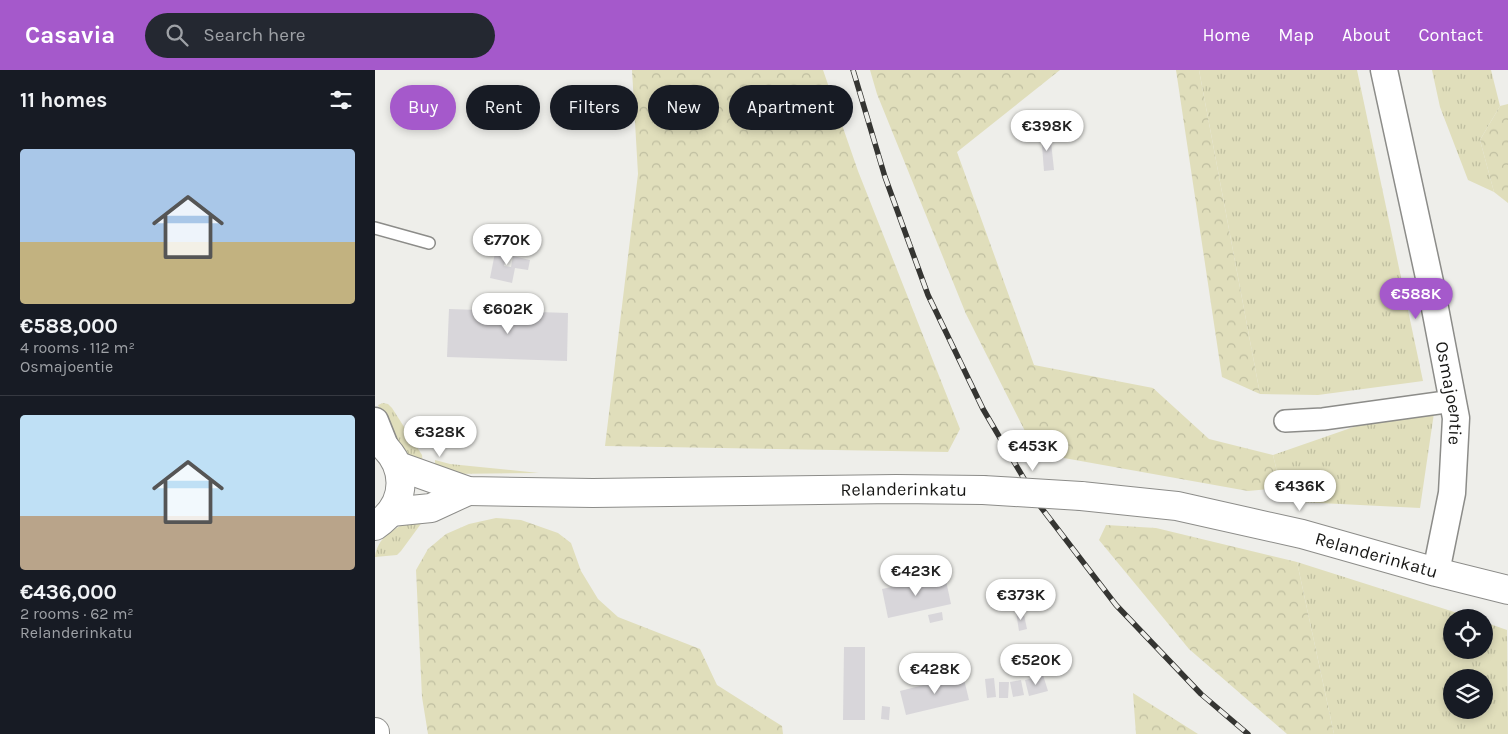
<!DOCTYPE html>
<html lang="en">
<head>
<meta charset="utf-8">
<style>
  body { margin:0; font-family:Karla,sans-serif; background:#242831; color:#f1f3f6; height:100vh; display:flex; flex-direction:column; font-size:19px; white-space:nowrap }
  * { box-sizing:border-box; margin:0 }
  p { font-size:16px; color:#9ea1a6 }
  .icon { flex:none; width:28px; height:28px; fill:none; stroke:currentColor; stroke-width:2; stroke-linecap:round; stroke-linejoin:round }
  .map { position:relative; flex:1; overflow:hidden }
  .details { display:flex; flex-direction:column; background:#171b24; width:375px }
  .details>* { flex:none }
  .banner { position:absolute; left:15px; top:15px; width:475px; height:45px; display:flex; gap:10px }
  .tools { position:absolute; left:1068px; top:539px; display:grid; gap:10px }
  .tools a { display:grid; place-items:center; width:50px; height:50px; border-radius:50%; background:#171b24; box-shadow:0 2px 8px #0003; font-size:25px }
  .price { position:absolute; translate:-50% -42px; padding:0 11px; border-radius:18px; background:#fff; color:#222; font-size:16px; line-height:32px; filter:drop-shadow(0 1px 2px #0008) }
  .price::after { content:''; position:absolute; left:50%; top:30px; width:15px; height:11px; margin-left:-8px; background:inherit; clip-path:polygon(0 0,100% 0,50% 100%) }
  .price.selected { background:#a559cb; color:#fff }
  ul { padding:0; list-style:none }
  li { display:grid; align-content:center; gap:10px; height:265px; padding:0 20px }
  li+li { border-top:1px solid #363941 }
  li span { display:grid; place-items:center; height:155px; border-radius:5px; color:#555 }
  li>.icon { margin-inline-start:auto }
  span .icon { width:90px; height:90px; fill:#fffc; stroke-width:1 }
  li b { font-size:21px }
  h2 { display:flex; justify-content:space-between; align-items:center; height:60px; padding:0 20px; font-size:21px }
  .tag { padding:0 18px; border-radius:22px; background:#171b24; box-shadow:0 2px 8px #0003; font-size:18px; line-height:45px }
  .tag.selected { background:#a559cb; color:#fff }
  header { display:flex; align-items:center; gap:30px; box-sizing:border-box; height:70px; padding:0 25px; background:#a559cb; color:#fff }
  header strong { font-size:24px }
  nav { display:flex; gap:28px; margin-inline-start:auto; font-size:18px }
  .search { width:350px; height:45px; background:#242831; display:flex; align-items:center; gap:12px; box-sizing:border-box; padding:0 18px; border-radius:28px; color:#9ea1a6; font-size:19px }
  main { display:flex; flex:1; min-height:0 }
  .map>svg:first-child { display:block }
  .grass { fill:url(#grass-tufts); fill-rule:evenodd }
  .forest { fill:url(#forest-crowns) }
  .building { fill:#d8d6da }
  .lines { fill:none; stroke-linecap:round; stroke-linejoin:round }
  .service-casing { stroke:#8c8c89; stroke-width:14 }
  .minor-casing { stroke:#8c8c89; stroke-width:24 }
  .tertiary-casing { stroke:#8c8c89; stroke-width:29 }
  .secondary-casing { stroke:#8c8c89; stroke-width:30 }
  .service { stroke:#fff; stroke-width:11 }
  .minor { stroke:#fff; stroke-width:21 }
  .tertiary { stroke:#fff; stroke-width:26 }
  .secondary { stroke:#fff; stroke-width:28 }
  .rail-casing { stroke:#353532; stroke-width:5.5 }
  .rail { stroke:#eeeeea; stroke-width:4; stroke-dasharray:11; stroke-linecap:butt }
  .secondary-bridge-casing { stroke:#8c8c89; stroke-width:30; stroke-linecap:butt }
  .secondary-bridge { stroke:#fff; stroke-width:28 }
  .labels { text-anchor:middle; dominant-baseline:central; stroke-width:4; stroke-linejoin:round; paint-order:stroke }
  .street-label { font-size:18px; fill:#161614; stroke:#eeeeea }
</style>
</head>
<body>
<header>
<strong>Casavia</strong>
<div class="search"><svg class="icon" aria-label="search" viewBox="0 0 24 24"><circle cx="10" cy="10" r="6"/><path d="M15 15l6 6"/></svg>Search here</div>
<nav><a>Home</a><a>Map</a><a>About</a><a>Contact</a></nav>
</header>
<main>
<section class="details">
<h2>11 homes<svg class="icon" aria-label="filters" viewBox="0 0 24 24"><path d="M4 7h16M4 17h16"/><circle cx="9" cy="7" r="2"/><circle cx="15" cy="17" r="2"/></svg></h2>
<ul>
<li><span style="background:linear-gradient(#a9c7e8 60%,#c2b280 0)"><svg class="icon" aria-label="home" viewBox="0 0 24 24"><path d="M3 11l9-7 9 7M6 9v11h12V9"/></svg></span><div><b>€588,000</b><p>4 rooms · 112 m²</p><p>Osmajoentie</p></div></li>
<li><span style="background:linear-gradient(#bfe0f5 65%,#b9a48a 0)"><svg class="icon" aria-label="home" viewBox="0 0 24 24"><path d="M3 11l9-7 9 7M6 9v11h12V9"/></svg></span><div><b>€436,000</b><p>2 rooms · 62 m²</p><p>Relanderinkatu</p></div></li>
</ul>
</section>
<div class="map">
<svg width="1133" height="664" viewBox="0 0 1133 664">
  <defs>
    <pattern id="grass-tufts" width="24" height="20" patternUnits="userSpaceOnUse" patternTransform="scale(1.25)"><rect width="24" height="20" fill="#e0debb"/><path d="M3 7l-1-3M5 7V3M7 7l1-3M15 17l-1-3M17 17v-4M19 17l1-3" fill="none" stroke="#bfbea0"/></pattern>
    <pattern id="forest-crowns" width="20" height="18" patternUnits="userSpaceOnUse" patternTransform="scale(1.25)"><rect width="20" height="18" fill="#e0debb"/><path d="M2 6a3 3 0 1 1 6 0M12 15a3 3 0 1 1 6 0" fill="none" stroke="#bfbea0"/></pattern>
  </defs>
  <rect width="100%" height="100%" fill="#eeeeea"/>
  <!-- grass -->
  <g class="grass">
    <polygon points="824,0 982,0 1048,311 943,325 885,324"/>
    <polygon points="1057,0 1116,0 1125,36 1105,70 1119,122 1093,110 1065,37"/>
    <path d="M8 333 13 334 17 338 47 385 48 397C25 380 13 361 3 335Z"/>
    <polygon points="1039,336 1059,343 1045,438 925,432 906,418 898,385"/>
    <polygon points="60,390 75,394 164,403 75,404 60,399"/>
    <path d="M49 445 48 451 26 481 22 485 0 487C3 462 28 455 49 445Z"/>
    <path d="M922 492 1095 547 1076 548V580H1109V552L1132 560 1133 664H959ZM1076 608H1109V640H1076Z"/>
  </g>
  <!-- forest -->
  <g class="forest">
    <polygon points="257,0 448,0 483,101 585,359 573,382 230,376 263,104"/>
    <polygon points="495,0 685,0 582,82 659,295 778,318 834,369 898,385 906,418 873,421 661,383 591,244 502,24"/>
    <polygon points="801,0 824,0 885,324 847,307"/>
    <polygon points="1133,34 1133,133 1119,122 1105,70 1125,36"/>
    <polygon points="121,448 146,450 183,463 196,473 206,501 223,529 243,547 325,579 342,615 407,656 408,664 53,664 47,627 41,500 53,479 71,464 94,454"/>
    <polygon points="731,455 781,458 922,492 959,664 912,664 814,579 724,470"/>
    <polygon points="758,623 823,664 761,664"/>
  </g>
  <!-- building -->
  <g class="building">
    <polygon points="675,62 679,100 669,101 666,63"/>
    <polygon points="121,178 133,180 129,196 136,197 138,186 155,190 153,200 140,198 137,213 115,208"/>
    <polygon points="74,239 193,243 192,291 72,287"/>
    <polygon points="570,506 576,534 513,548 507,519"/>
    <polygon points="648,540 652,559 644,561 641,542"/>
    <polygon points="567,542 568,550 555,553 553,545"/>
    <polygon points="671,576 673,584 657,589 655,580"/>
    <polygon points="469,577 490,577 490,650 468,650"/>
    <polygon points="588,605 594,630 531,645 525,621"/>
    <polygon points="668,605 673,621 654,626 650,610"/>
    <polygon points="619,608 621,627 612,628 610,609"/>
    <polygon points="646,610 649,625 638,627 635,612"/>
    <polygon points="624,612 634,612 633,628 624,628"/>
    <polygon points="507,636 515,637 514,650 506,649"/>
  </g>
  <g class="lines">
    <!-- service casing -->
    <g class="service-casing">
      <polyline id="service" points="0,158 54,173"/>
    </g>
    <!-- minor casing -->
    <g class="minor-casing">
      <polyline id="minor" points="910,351 948,349 1078,331"/>
    </g>
    <!-- tertiary casing -->
    <g class="tertiary-casing">
      <g id="tertiary">
        <path id="s1" d="M1009 0 1055 212 1081 348 1077 423 1061 502"/>
        <polyline points="0,351 10,376"/>
      </g>
    </g>
    <!-- secondary casing -->
    <g class="secondary-casing">
      <g id="secondary">
        <path d="M0 369C33 392 35 433 0 456"/>
        <path id="s2" d="M23 396 93 421 218 423 521 419 608 420"/>
        <path id="s3" d="M706 426 802 436 927 464 1061 502 1133 520"/>
        <polyline points="16,442 56,438 93,421"/>
        <polyline points="0,662 0,664"/>
      </g>
    </g>
    <!-- service -->
    <use href="#service" class="service"/>
    <!-- minor -->
    <use href="#minor" class="minor"/>
    <!-- tertiary -->
    <use href="#tertiary" class="tertiary"/>
    <!-- secondary -->
    <use href="#secondary" class="secondary"/>
    <!-- rail casing -->
    <g class="rail-casing">
      <polyline id="rail" points="478,0 510,107 553,225 608,339 665,436 741,535 826,624 873,664"/>
    </g>
    <!-- rail -->
    <use href="#rail" class="rail"/>
    <!-- secondary-bridge casing -->
    <g class="secondary-bridge-casing">
      <polyline id="secondary-bridge" points="608,420 706,426"/>
    </g>
    <!-- secondary-bridge -->
    <use href="#secondary-bridge" class="secondary-bridge"/>
  </g>
  <g class="labels">
    <!-- street labels -->
    <g class="street-label">
      <text stroke="none"><textPath href="#s1" startOffset="330">Osmajoentie</textPath></text>
      <text stroke="none"><textPath href="#s2" startOffset="510">Relanderinkatu</textPath></text>
      <text stroke="none"><textPath href="#s3" startOffset="302">Relanderinkatu</textPath></text>
    </g>
  </g>
</svg>
<div class="tools">
<a><svg class="icon" aria-label="locate" viewBox="0 0 24 24"><circle cx="12" cy="12" r="6"/><path d="M12 2v4M12 18v4M2 12h4M18 12h4"/></svg></a>
<a><svg class="icon" aria-label="layers" viewBox="0 0 24 24"><path d="M12 4l9 5-9 5-9-5zM3 14l9 5 9-5"/></svg></a>
</div>
<b class="price" style="left:672px;top:82px">€398K</b>
<b class="price" style="left:132px;top:196px">€770K</b>
<b class="price selected" style="left:1041px;top:250px">€588K</b>
<b class="price" style="left:133px;top:265px">€602K</b>
<b class="price" style="left:65px;top:388px">€328K</b>
<b class="price" style="left:658px;top:402px">€453K</b>
<b class="price" style="left:925px;top:442px">€436K</b>
<b class="price" style="left:541px;top:527px">€423K</b>
<b class="price" style="left:646px;top:551px">€373K</b>
<b class="price" style="left:661px;top:616px">€520K</b>
<b class="price" style="left:560px;top:625px">€428K</b>
<div class="banner">
<a class="tag selected">Buy</a>
<a class="tag">Rent</a>
<a class="tag">Filters</a>
<a class="tag">New</a>
<a class="tag">Apartment</a>
</div>
</div>
</main>
</body>
</html>
